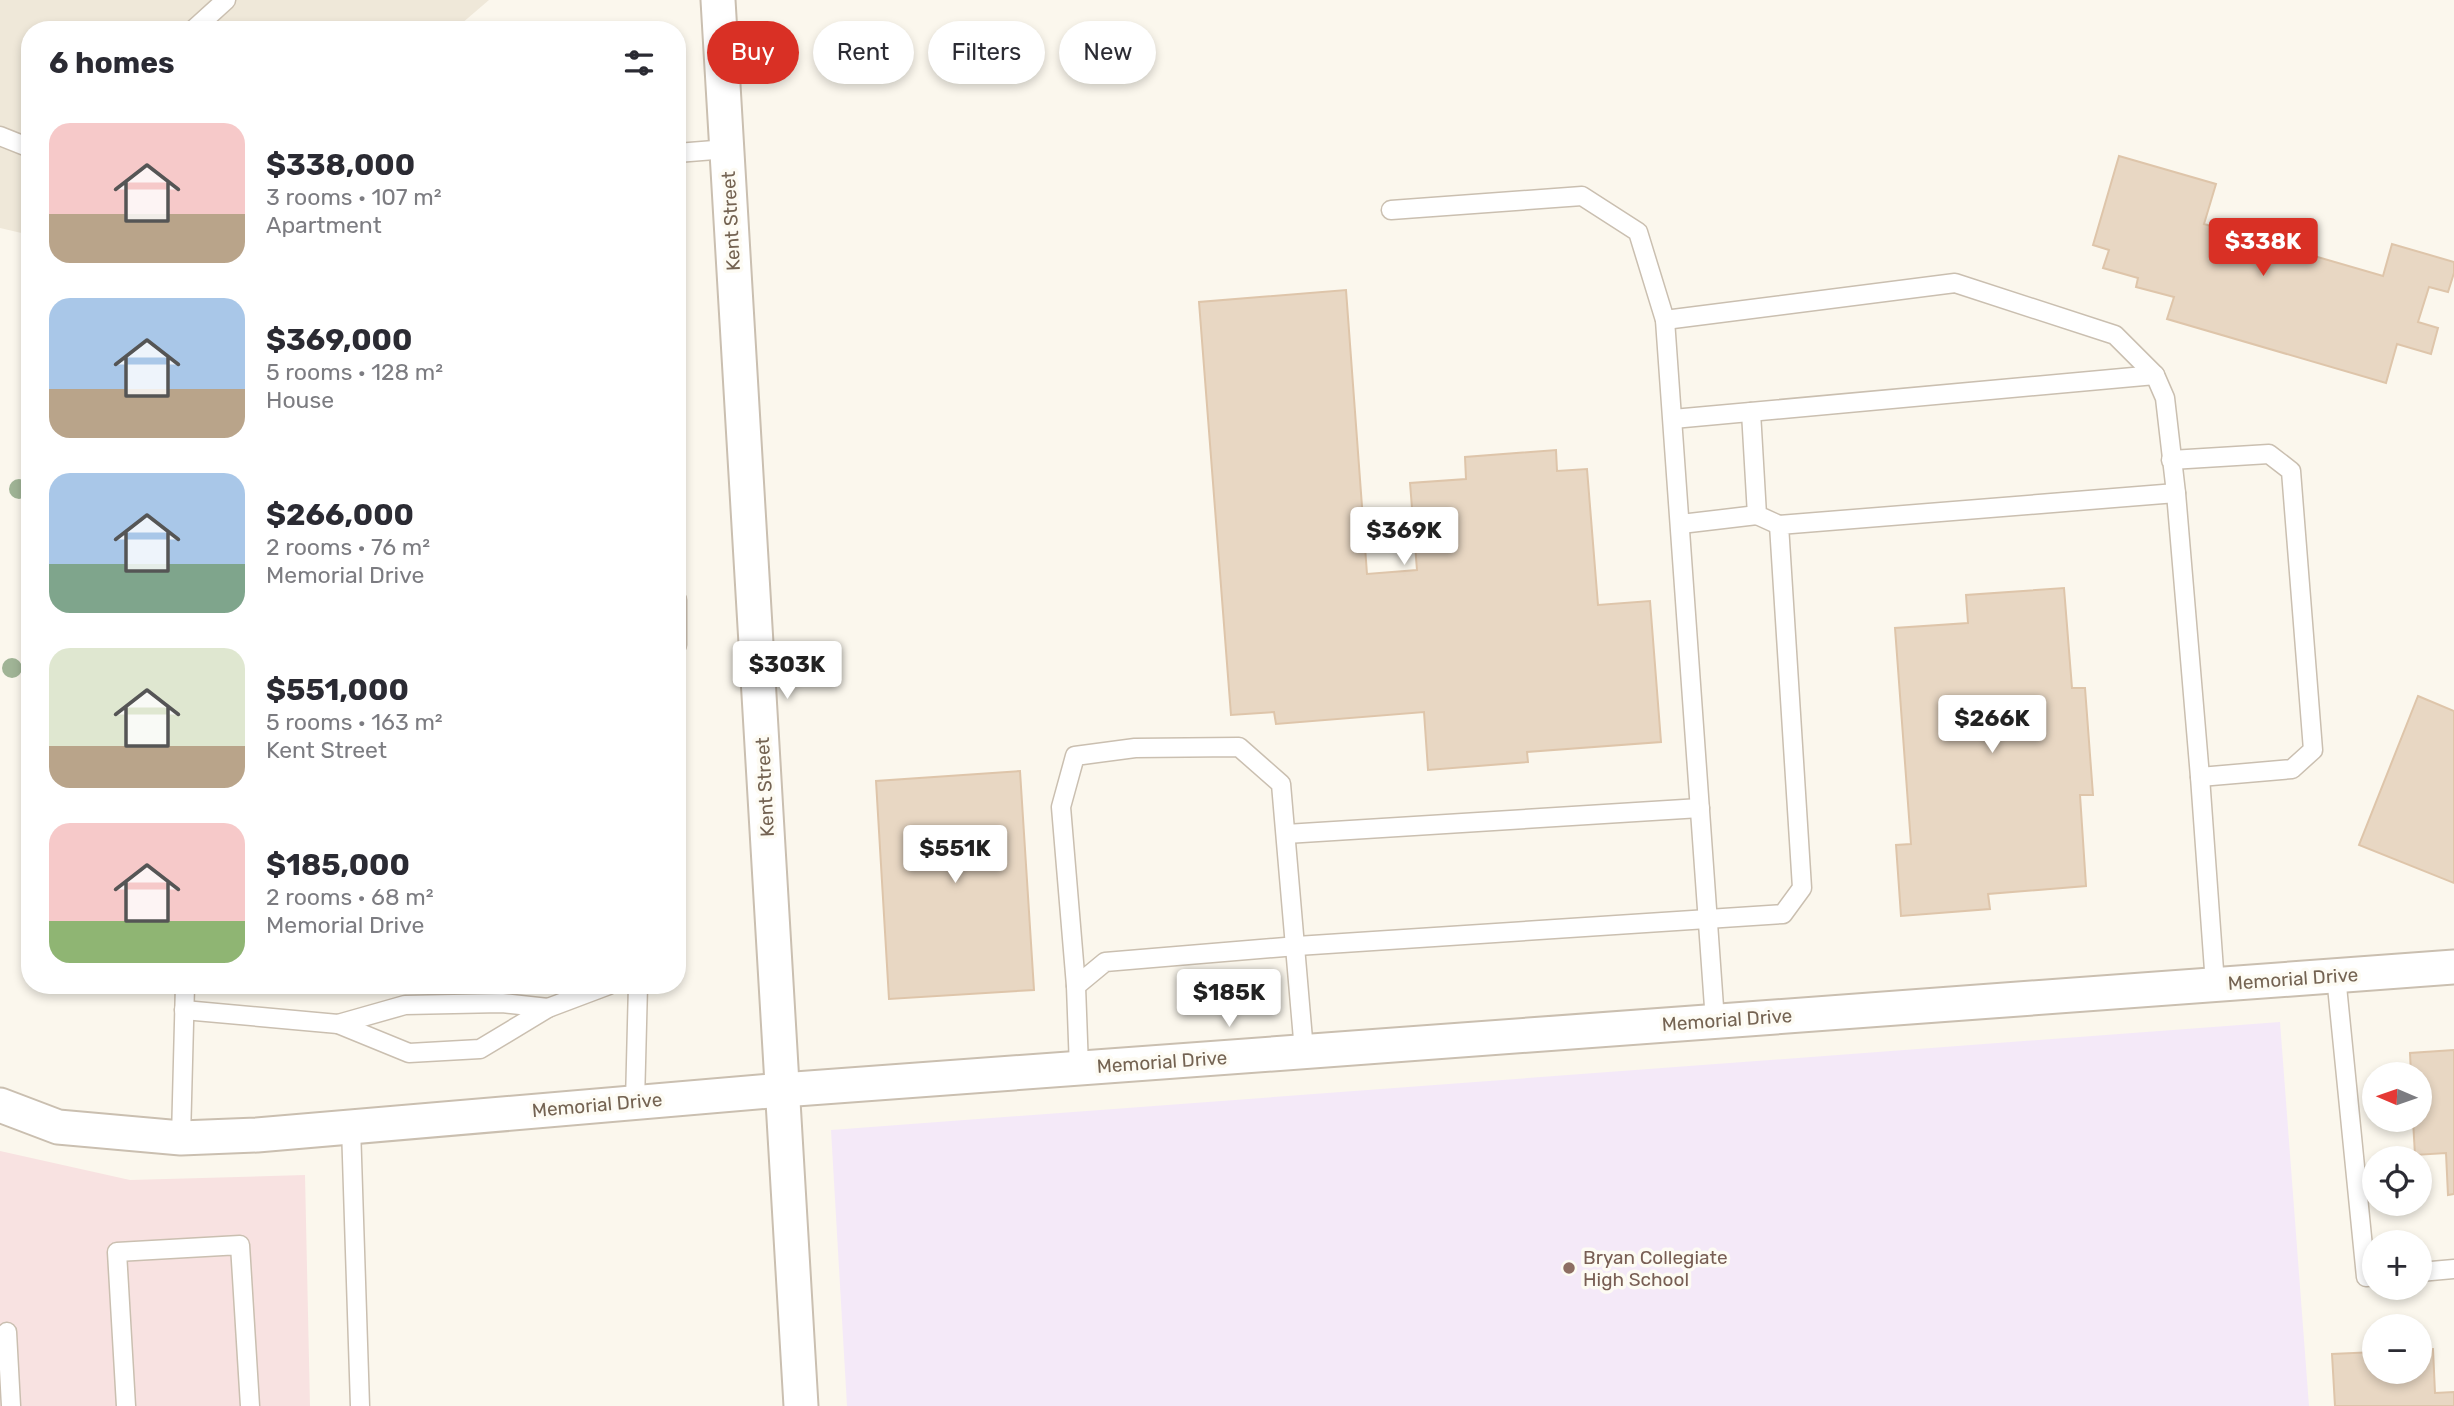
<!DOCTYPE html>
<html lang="en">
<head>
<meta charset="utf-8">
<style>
  body { margin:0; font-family:Rubik,sans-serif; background:#f2f2f3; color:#2b2b33; height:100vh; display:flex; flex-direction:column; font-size:26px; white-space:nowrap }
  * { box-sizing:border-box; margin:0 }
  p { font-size:23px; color:#7c7c81 }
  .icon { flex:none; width:38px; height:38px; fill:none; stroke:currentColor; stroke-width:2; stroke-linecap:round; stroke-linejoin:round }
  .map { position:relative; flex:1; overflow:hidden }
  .side { position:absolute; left:21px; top:21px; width:665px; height:973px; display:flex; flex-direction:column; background:#fff; border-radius:28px; box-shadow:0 4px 10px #0003 }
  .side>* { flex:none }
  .hud { position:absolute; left:707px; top:21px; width:665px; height:63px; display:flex; gap:14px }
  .needle { width:46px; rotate:272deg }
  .controls { position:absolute; left:2362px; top:1062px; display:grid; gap:14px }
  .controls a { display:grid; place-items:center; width:70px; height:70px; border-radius:50%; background:#fff; box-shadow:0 4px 10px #0003; font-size:35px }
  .price { position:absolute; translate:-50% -60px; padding:0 16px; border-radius:7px; background:#fff; color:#222; font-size:23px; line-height:46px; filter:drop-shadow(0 2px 4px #0008) }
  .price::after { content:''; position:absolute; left:50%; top:42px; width:21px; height:16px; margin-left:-10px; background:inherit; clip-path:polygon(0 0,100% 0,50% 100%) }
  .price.on { background:#d93025; color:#fff }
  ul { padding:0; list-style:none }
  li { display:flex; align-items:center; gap:21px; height:175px; padding:0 28px }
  li span { display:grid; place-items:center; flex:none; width:196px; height:140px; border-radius:21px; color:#555 }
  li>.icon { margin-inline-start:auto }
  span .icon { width:84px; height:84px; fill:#fffc; stroke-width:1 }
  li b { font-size:30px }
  h2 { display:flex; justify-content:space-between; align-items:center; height:84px; padding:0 28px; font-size:30px }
  .pill { padding:0 24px; border-radius:32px; background:#fff; box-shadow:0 4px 10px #0003; font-size:24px; line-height:63px }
  .pill.on { background:#d93025; color:#fff }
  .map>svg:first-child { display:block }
  .residential { fill:#efe8d9 }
  .education { fill:#f4e9f8 }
  .medical { fill:#f8e2e1 }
  .building { fill:#e8d7c3; stroke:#dec5aa; stroke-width:2 }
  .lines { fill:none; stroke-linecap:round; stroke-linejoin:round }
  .service-casing { stroke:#cabfb0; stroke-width:21 }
  .minor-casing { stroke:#cabfb0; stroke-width:37 }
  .service { stroke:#fff; stroke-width:18 }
  .minor { stroke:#fff; stroke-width:33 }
  .tree { fill:#a0b496 }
  .education-dot { fill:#8d6e63; stroke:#fdfbf3; stroke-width:2.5 }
  .labels { text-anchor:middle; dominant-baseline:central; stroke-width:7; stroke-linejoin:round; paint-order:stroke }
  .street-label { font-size:19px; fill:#746352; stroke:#fdfbf3 }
  .education-label { font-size:19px; fill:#785e54; stroke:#fdfbf3; text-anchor:start }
</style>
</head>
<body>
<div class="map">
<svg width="2454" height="1406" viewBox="0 0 2454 1406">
  <rect width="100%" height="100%" fill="#fbf7ed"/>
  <!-- residential -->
  <polygon class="residential" points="0,0 489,0 454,30 30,30 30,235 0,228"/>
  <!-- education -->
  <polygon class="education" points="2280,1022 2309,1406 847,1406 831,1130"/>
  <!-- medical -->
  <polygon class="medical" points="0,1151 130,1180 305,1175 310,1406 0,1406"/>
  <!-- building -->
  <g class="building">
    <polygon points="2119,156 2216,184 2204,224 2383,276 2392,244 2454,262 2454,273 2448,292 2429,287 2418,322 2438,328 2431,354 2397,344 2386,383 2167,319 2174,297 2136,287 2138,278 2103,268 2109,250 2093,245"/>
    <polygon points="1346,290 1367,574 1417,570 1410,483 1466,479 1465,457 1556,450 1557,471 1587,469 1598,605 1650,601 1661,742 1527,752 1528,762 1428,770 1424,712 1276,724 1274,712 1231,715 1199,302"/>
    <polygon points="2064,588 2072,688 2085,688 2093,795 2080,795 2086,886 1988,894 1990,909 1901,916 1896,845 1911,844 1895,628 1968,623 1966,595"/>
    <polygon points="2418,696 2454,711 2454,883 2359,845"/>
    <polygon points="1020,771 1034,990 889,999 876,781"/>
    <polygon points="2454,1050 2454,1194 2448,1195 2446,1153 2415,1155 2413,1120 2420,1120 2420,1074 2411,1074 2410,1053"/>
    <polygon points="2433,1349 2435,1393 2454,1392 2454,1406 2335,1406 2332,1354 2375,1352 2375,1372 2420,1372 2420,1350"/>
  </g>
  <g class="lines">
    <!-- service casing -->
    <g class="service-casing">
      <g id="service">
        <polyline points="193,30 226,0"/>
        <polyline points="0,136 30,148"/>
        <polyline points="677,153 727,149"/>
        <polyline points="1391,210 1582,196 1638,232 1665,320 1715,1021"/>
        <polyline points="1665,320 1955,283 2115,335 2155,375 2165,398 2176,493 2200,777 2215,984"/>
        <polyline points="1751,412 1757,515 1779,525"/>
        <polyline points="1673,419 2155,375"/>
        <polyline points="2171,460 2269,454 2291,471 2313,750 2292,769 2200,777"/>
        <polyline points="1681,524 1757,515"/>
        <polyline points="677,600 677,645"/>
        <polyline points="1286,834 1700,808"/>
        <polyline points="2336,976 2366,1277 2375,1276"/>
        <polyline points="1076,986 1061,807 1075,756 1135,748 1239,747 1281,784 1304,1051"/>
        <polyline points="184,1010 338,1024 409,1053 480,1049 548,1008 609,985"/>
        <polyline points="338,1024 405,1005 502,1003 548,1008"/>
        <polyline points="1079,1068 1076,986 1105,962 1297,946 1783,914 1802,888 1779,525 2176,493"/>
        <polyline points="635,1102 638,985"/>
        <polyline points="351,1127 360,1406"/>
        <polyline points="181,1138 185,985"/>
        <polyline points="2420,1272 2454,1269"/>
        <polyline points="7,1332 11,1406"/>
        <polyline points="126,1406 117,1252 240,1245 250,1406"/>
      </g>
    </g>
    <!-- minor casing -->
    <g class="minor-casing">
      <g id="minor">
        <polyline points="718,0 801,1406"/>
        <polyline points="0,1105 58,1127 181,1138 257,1135 782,1090 2454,967"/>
      </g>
    </g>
    <!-- service -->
    <use href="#service" class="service"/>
    <!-- minor -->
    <use href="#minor" class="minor"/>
  </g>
  <!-- trees -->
  <g class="tree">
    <circle cx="19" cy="489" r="10"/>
    <circle cx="12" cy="668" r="10"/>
  </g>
  <!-- markers -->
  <circle class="education-dot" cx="1569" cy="1268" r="7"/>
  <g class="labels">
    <!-- street labels -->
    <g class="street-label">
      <text transform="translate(731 221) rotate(-93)">Kent Street</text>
      <text transform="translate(765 787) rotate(-93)">Kent Street</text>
      <text transform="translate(2293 979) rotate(-4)">Memorial Drive</text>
      <text transform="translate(1727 1020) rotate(-4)">Memorial Drive</text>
      <text transform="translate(1162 1062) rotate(-4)">Memorial Drive</text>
      <text transform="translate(597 1105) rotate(-5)">Memorial Drive</text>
    </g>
    <!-- education labels -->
    <g class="education-label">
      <text x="1583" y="1257">Bryan Collegiate<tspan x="1583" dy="22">High School</tspan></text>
    </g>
  </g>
</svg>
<div class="controls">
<a><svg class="needle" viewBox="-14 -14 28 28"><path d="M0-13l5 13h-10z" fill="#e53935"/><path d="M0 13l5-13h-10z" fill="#7c7c81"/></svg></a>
<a><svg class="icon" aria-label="locate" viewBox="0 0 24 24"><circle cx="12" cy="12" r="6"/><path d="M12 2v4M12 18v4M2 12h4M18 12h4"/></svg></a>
<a>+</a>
<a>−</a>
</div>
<b class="price on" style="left:2263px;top:278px">$338K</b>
<b class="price" style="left:1404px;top:567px">$369K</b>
<b class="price" style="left:787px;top:701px">$303K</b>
<b class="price" style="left:1992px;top:755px">$266K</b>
<b class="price" style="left:955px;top:885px">$551K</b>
<b class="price" style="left:1229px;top:1029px">$185K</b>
<div class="hud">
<a class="pill on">Buy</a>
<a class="pill">Rent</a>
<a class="pill">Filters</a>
<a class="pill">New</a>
</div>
<section class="side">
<h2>6 homes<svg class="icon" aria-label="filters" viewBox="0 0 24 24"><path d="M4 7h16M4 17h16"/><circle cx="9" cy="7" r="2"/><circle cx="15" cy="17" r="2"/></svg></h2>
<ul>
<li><span style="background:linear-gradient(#f6c9c9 65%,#b9a48a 0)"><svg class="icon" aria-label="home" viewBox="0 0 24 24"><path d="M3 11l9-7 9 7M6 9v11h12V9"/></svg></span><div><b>$338,000</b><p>3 rooms · 107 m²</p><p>Apartment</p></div></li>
<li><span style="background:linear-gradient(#a9c7e8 65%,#b9a48a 0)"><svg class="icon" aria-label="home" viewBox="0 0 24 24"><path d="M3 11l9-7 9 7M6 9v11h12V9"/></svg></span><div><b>$369,000</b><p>5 rooms · 128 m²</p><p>House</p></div></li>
<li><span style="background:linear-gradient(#a9c7e8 65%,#7fa58c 0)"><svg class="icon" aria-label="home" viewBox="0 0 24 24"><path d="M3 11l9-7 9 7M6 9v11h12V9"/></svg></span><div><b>$266,000</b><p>2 rooms · 76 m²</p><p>Memorial Drive</p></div></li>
<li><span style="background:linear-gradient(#dfe7d0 70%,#b9a48a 0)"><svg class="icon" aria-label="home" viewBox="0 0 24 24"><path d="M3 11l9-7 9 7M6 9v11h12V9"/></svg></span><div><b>$551,000</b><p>5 rooms · 163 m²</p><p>Kent Street</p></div></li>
<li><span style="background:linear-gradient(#f6c9c9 70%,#8fb573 0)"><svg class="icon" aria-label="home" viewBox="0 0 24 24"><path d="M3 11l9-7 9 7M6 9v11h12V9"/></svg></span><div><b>$185,000</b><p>2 rooms · 68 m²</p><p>Memorial Drive</p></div></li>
</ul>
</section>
</div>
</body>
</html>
